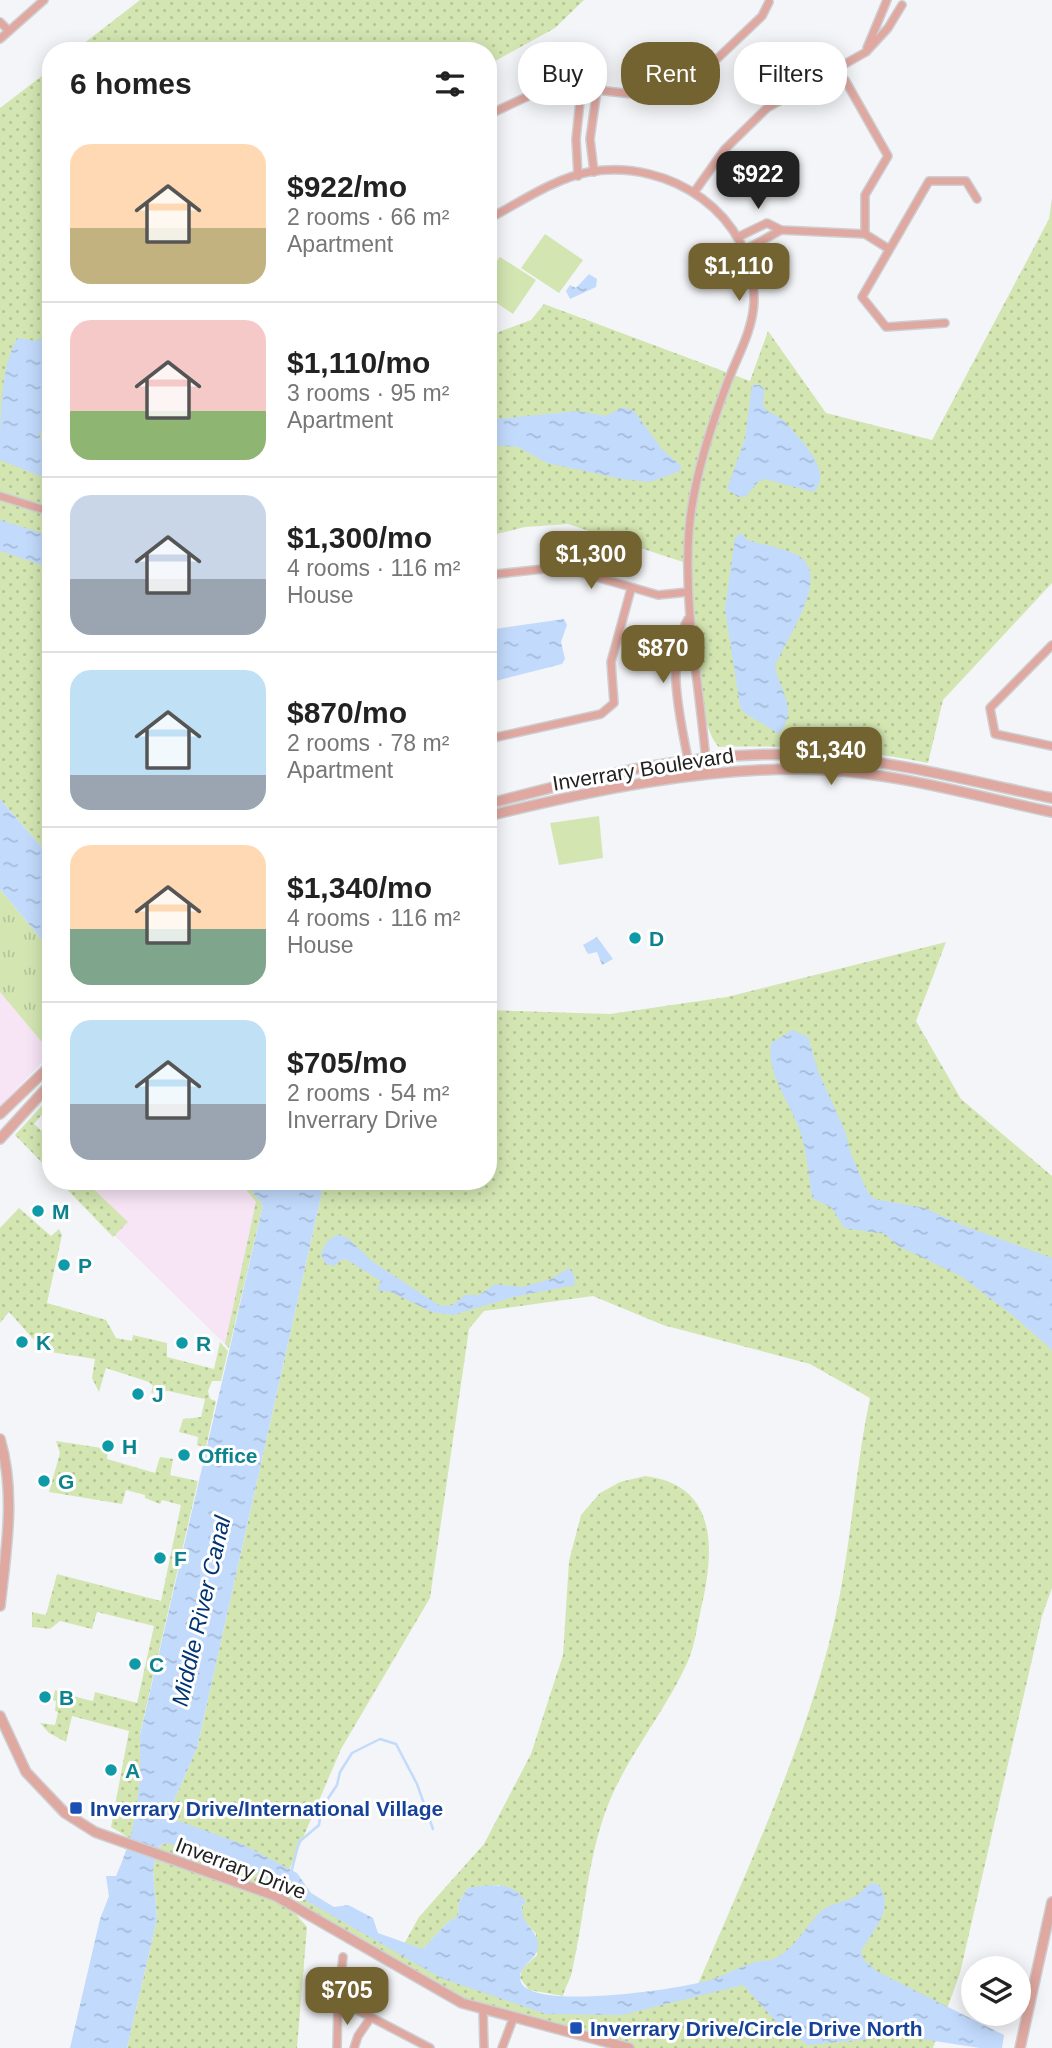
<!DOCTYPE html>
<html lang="en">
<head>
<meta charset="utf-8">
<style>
  body { margin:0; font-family:Helvetica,sans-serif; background:#f2f2f2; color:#222; height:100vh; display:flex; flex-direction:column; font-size:26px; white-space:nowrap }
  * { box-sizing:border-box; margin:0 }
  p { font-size:23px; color:#767676 }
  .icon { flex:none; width:38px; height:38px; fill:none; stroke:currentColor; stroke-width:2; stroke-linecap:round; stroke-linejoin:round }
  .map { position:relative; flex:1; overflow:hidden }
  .sheet { position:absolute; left:42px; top:42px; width:455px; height:1148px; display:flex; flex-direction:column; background:#fff; border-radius:28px; box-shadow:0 4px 18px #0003 }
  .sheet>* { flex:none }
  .hud { position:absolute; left:518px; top:42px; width:429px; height:63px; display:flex; gap:14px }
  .buttons { position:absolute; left:961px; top:1956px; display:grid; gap:14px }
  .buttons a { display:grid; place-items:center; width:70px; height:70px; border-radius:50%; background:#fff; box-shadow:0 4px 18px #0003; font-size:35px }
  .price { position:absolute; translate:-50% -60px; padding:0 16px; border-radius:14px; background:#736331; color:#fff; font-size:23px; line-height:46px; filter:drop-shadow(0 2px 4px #0008) }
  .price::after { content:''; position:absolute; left:50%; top:42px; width:21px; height:16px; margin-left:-10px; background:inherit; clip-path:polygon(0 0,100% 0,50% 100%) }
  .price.selected { background:#222; color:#fff }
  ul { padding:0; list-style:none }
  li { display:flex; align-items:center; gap:21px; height:175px; padding:0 28px }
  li+li { border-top:2px solid #e0e0e0 }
  li span { display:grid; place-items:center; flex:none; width:196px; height:140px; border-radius:21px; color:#555 }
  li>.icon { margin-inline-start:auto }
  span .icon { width:84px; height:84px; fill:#fffc; stroke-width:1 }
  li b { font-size:30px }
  h2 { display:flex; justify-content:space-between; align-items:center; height:84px; padding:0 28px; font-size:30px }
  .tag { padding:0 24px; border-radius:28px; background:#fff; box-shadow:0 4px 18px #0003; font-size:24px; line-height:63px }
  .tag.selected { background:#736331; color:#fff }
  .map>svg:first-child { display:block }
  .commercial { fill:#f7e4f5 }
  .grass { fill:url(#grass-dots); fill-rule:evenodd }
  .park { fill:url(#park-tufts) }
  .pitch { fill:#d3e6b2 }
  .water { fill:url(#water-ripples) }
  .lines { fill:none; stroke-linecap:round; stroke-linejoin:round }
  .stream { stroke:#c2dafc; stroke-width:2.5 }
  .minor-casing { stroke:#cecfd2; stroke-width:10 }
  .tertiary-casing { stroke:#cecfd2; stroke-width:12 }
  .minor { stroke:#dfa8a1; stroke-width:7 }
  .tertiary { stroke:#dfa8a1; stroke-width:9 }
  .culture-dot { fill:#0f9aa8; stroke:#fff; stroke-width:2.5 }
  .transit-dot { fill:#1a4fb4; stroke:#fff; stroke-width:2.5 }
  .labels { text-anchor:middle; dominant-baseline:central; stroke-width:6; stroke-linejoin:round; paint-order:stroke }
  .street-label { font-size:21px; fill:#222223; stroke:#fff }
  .culture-label { font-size:21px; font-weight:bold; fill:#0d838f; stroke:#fff; text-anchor:start }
  .transit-label { font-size:21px; font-weight:bold; fill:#164399; stroke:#fff; text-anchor:start }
  .water-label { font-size:23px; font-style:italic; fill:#013472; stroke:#fff }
</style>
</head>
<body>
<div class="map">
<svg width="1052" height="2048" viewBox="0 0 1052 2048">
  <defs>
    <pattern id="grass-dots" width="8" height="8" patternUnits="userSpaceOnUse" patternTransform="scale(1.75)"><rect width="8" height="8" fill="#d3e6b2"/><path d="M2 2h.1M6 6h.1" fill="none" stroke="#b5c599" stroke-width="1.8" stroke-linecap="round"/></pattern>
    <pattern id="park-tufts" width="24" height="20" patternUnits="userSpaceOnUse" patternTransform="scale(1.75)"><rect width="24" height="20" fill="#d3e6b2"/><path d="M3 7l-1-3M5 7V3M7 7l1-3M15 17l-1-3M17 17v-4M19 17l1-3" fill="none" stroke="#b5c599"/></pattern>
    <pattern id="water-ripples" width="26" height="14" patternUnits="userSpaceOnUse" patternTransform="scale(1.75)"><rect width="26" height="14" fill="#c2dafc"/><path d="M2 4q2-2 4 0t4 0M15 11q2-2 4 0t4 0" fill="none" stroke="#a6bbd8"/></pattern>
  </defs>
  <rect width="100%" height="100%" fill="#f4f5f8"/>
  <!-- commercial -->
  <g class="commercial">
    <polygon points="0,992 51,1053 0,1106"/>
    <polygon points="59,1181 244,1181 263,1205 229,1348"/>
  </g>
  <!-- grass -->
  <g class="grass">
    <polygon points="140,0 584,0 555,28 488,65 488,51 74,51"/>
    <polygon points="51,69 51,858 0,799 0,108"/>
    <path d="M1052 198V583L943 700 928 763C858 749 791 745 719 747 694 722 692 604 689 564L568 524 525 527 488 536V336L531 320 544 304 750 381 768 331 826 413 932 440 1049 219Z"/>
    <path d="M946 942 916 1021 961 1099 1052 1176V1588L1042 1616 960 1973 933 2048H629L462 2003 285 1902 307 1927 297 2048H127L157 1919 153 1871 158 1847 166 1843 169 1812 197 1748 322 1192 313 1181H488V1010L610 1014 727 997ZM593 1296 663 1325 810 1364 870 1398C856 1465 852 1532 839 1599 814 1728 748 1867 696 1989L623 2007 491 1994 351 1922 285 1880 341 1749 430 1598 469 1329 484 1311Z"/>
    <polygon points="50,1097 51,1104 34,1124 51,1139 51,1172 15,1135"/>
    <polygon points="59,1181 85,1181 128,1222 113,1237"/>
    <polygon points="239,1181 245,1181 263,1205 229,1348 225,1344 256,1202"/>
    <polygon points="19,1208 51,1236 59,1229 62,1235 47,1303 106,1320 116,1338 132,1341 133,1335 167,1343 167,1357 214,1369 220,1342 228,1351 221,1381 212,1381 208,1391 210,1399 216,1401 206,1447 197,1445 198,1437 179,1432 183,1419 201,1417 205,1399 168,1391 151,1393 153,1386 149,1382 106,1368 99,1392 92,1378 95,1359 44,1351 9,1312 0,1323 0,1228"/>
    <path d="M56 1441 108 1449 107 1459 155 1473 160 1457 173 1459 170 1475 198 1481 140 1734 141 1787 131 1839 111 1827 129 1731 72 1716 66 1742 49 1733 40 1723 55 1725 58 1712 55 1711 56 1701 53 1700 55 1690C68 1693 80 1699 93 1701L95 1692 137 1703 154 1626 97 1612 92 1629 60 1621 50 1629 32 1627V1612L46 1615 57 1574 161 1601 181 1505 162 1500 160 1504 145 1498V1495L126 1490 122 1504 49 1492 60 1453Z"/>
    <path d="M645 1476C720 1485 714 1553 701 1609 697 1626 695 1645 688 1661 666 1711 628 1754 608 1805 587 1859 585 1915 572 1971 571 1979 565 1987 563 1996L529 1990 520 1978 522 1969 537 1955 536 1934 522 1918V1906L526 1903 500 1885 468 1888 459 1902 458 1916 447 1923 423 1949 404 1944 419 1917 484 1844 531 1754 563 1655 569 1561 581 1515 600 1493 620 1482Z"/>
  </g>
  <!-- park -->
  <polygon class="park" points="0,889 51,951 51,1053 0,992"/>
  <!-- pitch -->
  <g class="pitch">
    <polygon points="545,234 583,260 559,293 521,268"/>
    <polygon points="500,257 536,280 513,314 488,297 488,272"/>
    <polygon points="599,816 603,858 559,865 550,823"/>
  </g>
  <!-- water -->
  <g class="water">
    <polygon points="589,274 597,279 596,287 570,299 566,291 570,285 576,288"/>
    <path d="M51 333V407L40 435 47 469 40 476 0 460C0 426 0 363 18 338L36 341Z"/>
    <path d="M752 385H760L764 389 763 406C769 414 779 415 785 422 798 437 836 472 813 492L765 479 758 482 746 496 738 497 727 489 745 439Z"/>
    <polygon points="623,407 634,411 662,449 681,466 680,471 650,482 622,479 547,463 518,447 488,445 488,420 577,411 606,416"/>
    <polygon points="0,520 51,536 51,568 0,551"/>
    <path d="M739 534 744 535 747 540C762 545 780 547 795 554 836 572 784 641 775 667 782 695 798 709 779 734L743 712 740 706 725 609 735 538Z"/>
    <polygon points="564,619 567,625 561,642 565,659 562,664 488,683 488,630"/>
    <polygon points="0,799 51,858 51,951 0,889"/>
    <polygon points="597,937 613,959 602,965 597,952 588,954 583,945"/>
    <path d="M792 1030 808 1037 818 1071 845 1131 851 1154 867 1191 874 1199 925 1208 959 1224 1052 1258V1350L1016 1318 961 1276 898 1246 885 1234 844 1228 832 1208 812 1198C809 1178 807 1154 801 1134 792 1105 766 1075 771 1043Z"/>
    <path d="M244 1181H313L322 1192 197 1748 169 1812 173 1819 240 1843 297 1873 311 1893 334 1907 348 1905 373 1918 378 1933 423 1949 447 1923 458 1916 459 1902 468 1888C489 1885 515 1880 526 1903L522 1906C520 1925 540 1930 538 1948 536 1961 513 1969 522 1984 539 2010 681 1989 710 1980 724 1976 736 1968 750 1964 758 1961 768 1961 776 1958 795 1948 806 1926 820 1912 829 1903 844 1903 854 1897 860 1894 865 1887 871 1883L878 1884C896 1909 874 1928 861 1952L864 1960 878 1972 1004 2035 1002 2048H980L902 2036 808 2045 781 2027 743 1985 622 2015 546 2014 441 1978 237 1861 166 1843 158 1847 153 1871 157 1919 127 2048H70L100 1919 109 1896 106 1876H116C138 1827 141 1787 140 1735L263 1205Z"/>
    <path d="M339 1235 348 1238 373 1262 440 1306 453 1305 465 1295H479L495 1284 522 1287 551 1279 569 1268 574 1275 575 1285 513 1297 453 1315 432 1312 391 1292 377 1290 381 1281 347 1260 342 1259 334 1266 326 1264 321 1255C324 1245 328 1237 339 1235Z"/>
  </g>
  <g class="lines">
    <!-- stream -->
    <polyline class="stream" points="291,1873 299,1842 319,1825 321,1809 337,1785 340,1772 352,1753 380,1739 396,1744 417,1784 433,1829"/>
    <!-- minor casing -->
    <g class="minor-casing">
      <g id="minor">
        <polyline points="0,22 9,31"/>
        <polyline points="0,39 44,0"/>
        <polyline points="867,48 887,0"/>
        <polyline points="845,80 888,156 865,195 865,234"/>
        <polyline points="488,115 539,91 568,94 597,90 667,98 680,94 762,16 769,2"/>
        <polyline points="594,172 590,139 597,90"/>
        <polyline points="578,176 576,139 581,92"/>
        <polyline points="695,191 725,149 767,108 866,52 888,28 902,5"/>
        <path d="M488 219C519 203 555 178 589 172 670 158 755 214 754 301 753 330 738 355 728 381 710 428 693 480 689 530 683 612 701 692 707 773"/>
        <polyline points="738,237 767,223 781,230 865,234 889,249"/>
        <polyline points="743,251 781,230"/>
        <polyline points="945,323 886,327 862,297 929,181 966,181 977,199"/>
        <polyline points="0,496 51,512"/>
        <polyline points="488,575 562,567 658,595 688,592"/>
        <path d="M688 619C663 665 683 727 691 776"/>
        <polyline points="1052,645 990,708 995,734 1052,746"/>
        <polyline points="488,739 601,714 614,703 611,662 631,589"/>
        <polyline points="338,2000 343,1957"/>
        <polyline points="483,2009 484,2048"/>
        <polyline points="337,2048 338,2000 430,2048"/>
        <polyline points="354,2048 358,2036 371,2017"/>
        <polyline points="502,2048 513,2019"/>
      </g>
    </g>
    <!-- tertiary casing -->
    <g class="tertiary-casing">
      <g id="tertiary">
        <path d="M488 804C589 777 696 750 801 755 886 758 969 781 1052 798"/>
        <path d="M488 816C590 791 694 769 799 769 884 769 970 795 1052 812"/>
        <polyline points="0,1114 51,1065"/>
        <polyline points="0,1139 51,1083"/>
        <path d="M0 1439C16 1494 6 1551 0 1606"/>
        <polyline points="0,1716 26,1772 65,1813 95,1832 276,1896 462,2003 629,2048"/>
        <polyline points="1020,2048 1052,1902"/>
      </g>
    </g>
    <!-- minor -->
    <use href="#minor" class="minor"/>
    <!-- tertiary -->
    <use href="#tertiary" class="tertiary"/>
  </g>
  <!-- markers -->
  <g class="culture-dot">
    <circle cx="635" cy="938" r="7"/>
    <circle cx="38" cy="1211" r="7"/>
    <circle cx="64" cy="1265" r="7"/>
    <circle cx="22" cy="1342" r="7"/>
    <circle cx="182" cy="1343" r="7"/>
    <circle cx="138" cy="1394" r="7"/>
    <circle cx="108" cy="1446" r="7"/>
    <circle cx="184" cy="1455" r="7"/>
    <circle cx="44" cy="1481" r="7"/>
    <circle cx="160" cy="1558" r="7"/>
    <circle cx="135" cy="1664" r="7"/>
    <circle cx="45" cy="1697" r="7"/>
    <circle cx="111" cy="1770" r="7"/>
  </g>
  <g class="transit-dot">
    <rect x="69" y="1801" width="14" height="14" rx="3.5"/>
    <rect x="569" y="2021" width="14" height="14" rx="3.5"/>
  </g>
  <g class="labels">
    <!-- street labels -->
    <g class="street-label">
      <text transform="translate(643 769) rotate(-9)">Inverrary Boulevard</text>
      <text transform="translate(241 1868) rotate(21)">Inverrary Drive</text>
    </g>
    <!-- culture labels -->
    <g class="culture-label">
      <text x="649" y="938">D</text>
      <text x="52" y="1211">M</text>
      <text x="78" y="1265">P</text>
      <text x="36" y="1342">K</text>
      <text x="196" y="1343">R</text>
      <text x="152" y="1394">J</text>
      <text x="122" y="1446">H</text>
      <text x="198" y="1455">Office</text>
      <text x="58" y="1481">G</text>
      <text x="174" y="1558">F</text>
      <text x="149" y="1664">C</text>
      <text x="59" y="1697">B</text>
      <text x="125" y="1770">A</text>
    </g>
    <!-- transit labels -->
    <g class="transit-label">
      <text x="90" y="1808">Inverrary Drive/International Village</text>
      <text x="590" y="2028">Inverrary Drive/Circle Drive North</text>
    </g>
    <!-- water labels -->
    <g class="water-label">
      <text transform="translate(201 1611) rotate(-77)">Middle River Canal</text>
    </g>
  </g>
</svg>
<div class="buttons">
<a><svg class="icon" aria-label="layers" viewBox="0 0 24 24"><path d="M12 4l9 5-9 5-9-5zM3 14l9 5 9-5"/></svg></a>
</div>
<b class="price selected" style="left:758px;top:211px">$922</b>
<b class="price" style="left:739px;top:303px">$1,110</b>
<b class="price" style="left:591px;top:591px">$1,300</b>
<b class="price" style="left:663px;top:685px">$870</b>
<b class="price" style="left:831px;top:787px">$1,340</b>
<b class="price" style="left:347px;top:2027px">$705</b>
<div class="hud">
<a class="tag">Buy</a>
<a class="tag selected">Rent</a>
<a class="tag">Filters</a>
</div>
<section class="sheet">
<h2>6 homes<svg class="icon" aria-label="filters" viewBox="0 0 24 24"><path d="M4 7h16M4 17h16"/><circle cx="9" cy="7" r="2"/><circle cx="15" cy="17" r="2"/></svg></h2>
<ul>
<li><span style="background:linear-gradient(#ffd9b3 60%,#c2b280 0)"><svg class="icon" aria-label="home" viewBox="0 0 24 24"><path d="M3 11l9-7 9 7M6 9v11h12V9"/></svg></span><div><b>$922/mo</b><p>2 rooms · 66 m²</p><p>Apartment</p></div></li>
<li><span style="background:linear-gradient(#f6c9c9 65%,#8fb573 0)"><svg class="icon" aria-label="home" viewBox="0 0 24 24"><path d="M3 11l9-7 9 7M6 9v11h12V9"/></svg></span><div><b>$1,110/mo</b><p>3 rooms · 95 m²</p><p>Apartment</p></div></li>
<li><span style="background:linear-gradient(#c9d6e8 60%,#9aa5b1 0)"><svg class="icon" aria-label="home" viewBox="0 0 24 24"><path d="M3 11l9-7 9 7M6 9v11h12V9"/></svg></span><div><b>$1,300/mo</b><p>4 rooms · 116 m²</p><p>House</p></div></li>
<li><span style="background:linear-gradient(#bfe0f5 75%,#9aa5b1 0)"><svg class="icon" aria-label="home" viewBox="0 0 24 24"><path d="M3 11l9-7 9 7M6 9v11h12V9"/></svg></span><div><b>$870/mo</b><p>2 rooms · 78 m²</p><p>Apartment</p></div></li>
<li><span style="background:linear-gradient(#ffd9b3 60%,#7fa58c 0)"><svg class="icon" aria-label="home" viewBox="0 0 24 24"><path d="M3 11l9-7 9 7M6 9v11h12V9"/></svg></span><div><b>$1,340/mo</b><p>4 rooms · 116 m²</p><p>House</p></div></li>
<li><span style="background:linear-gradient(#bfe0f5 60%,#9aa5b1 0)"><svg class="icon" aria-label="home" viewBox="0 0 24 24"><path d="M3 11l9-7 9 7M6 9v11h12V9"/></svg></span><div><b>$705/mo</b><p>2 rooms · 54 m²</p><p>Inverrary Drive</p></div></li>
</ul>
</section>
</div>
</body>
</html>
